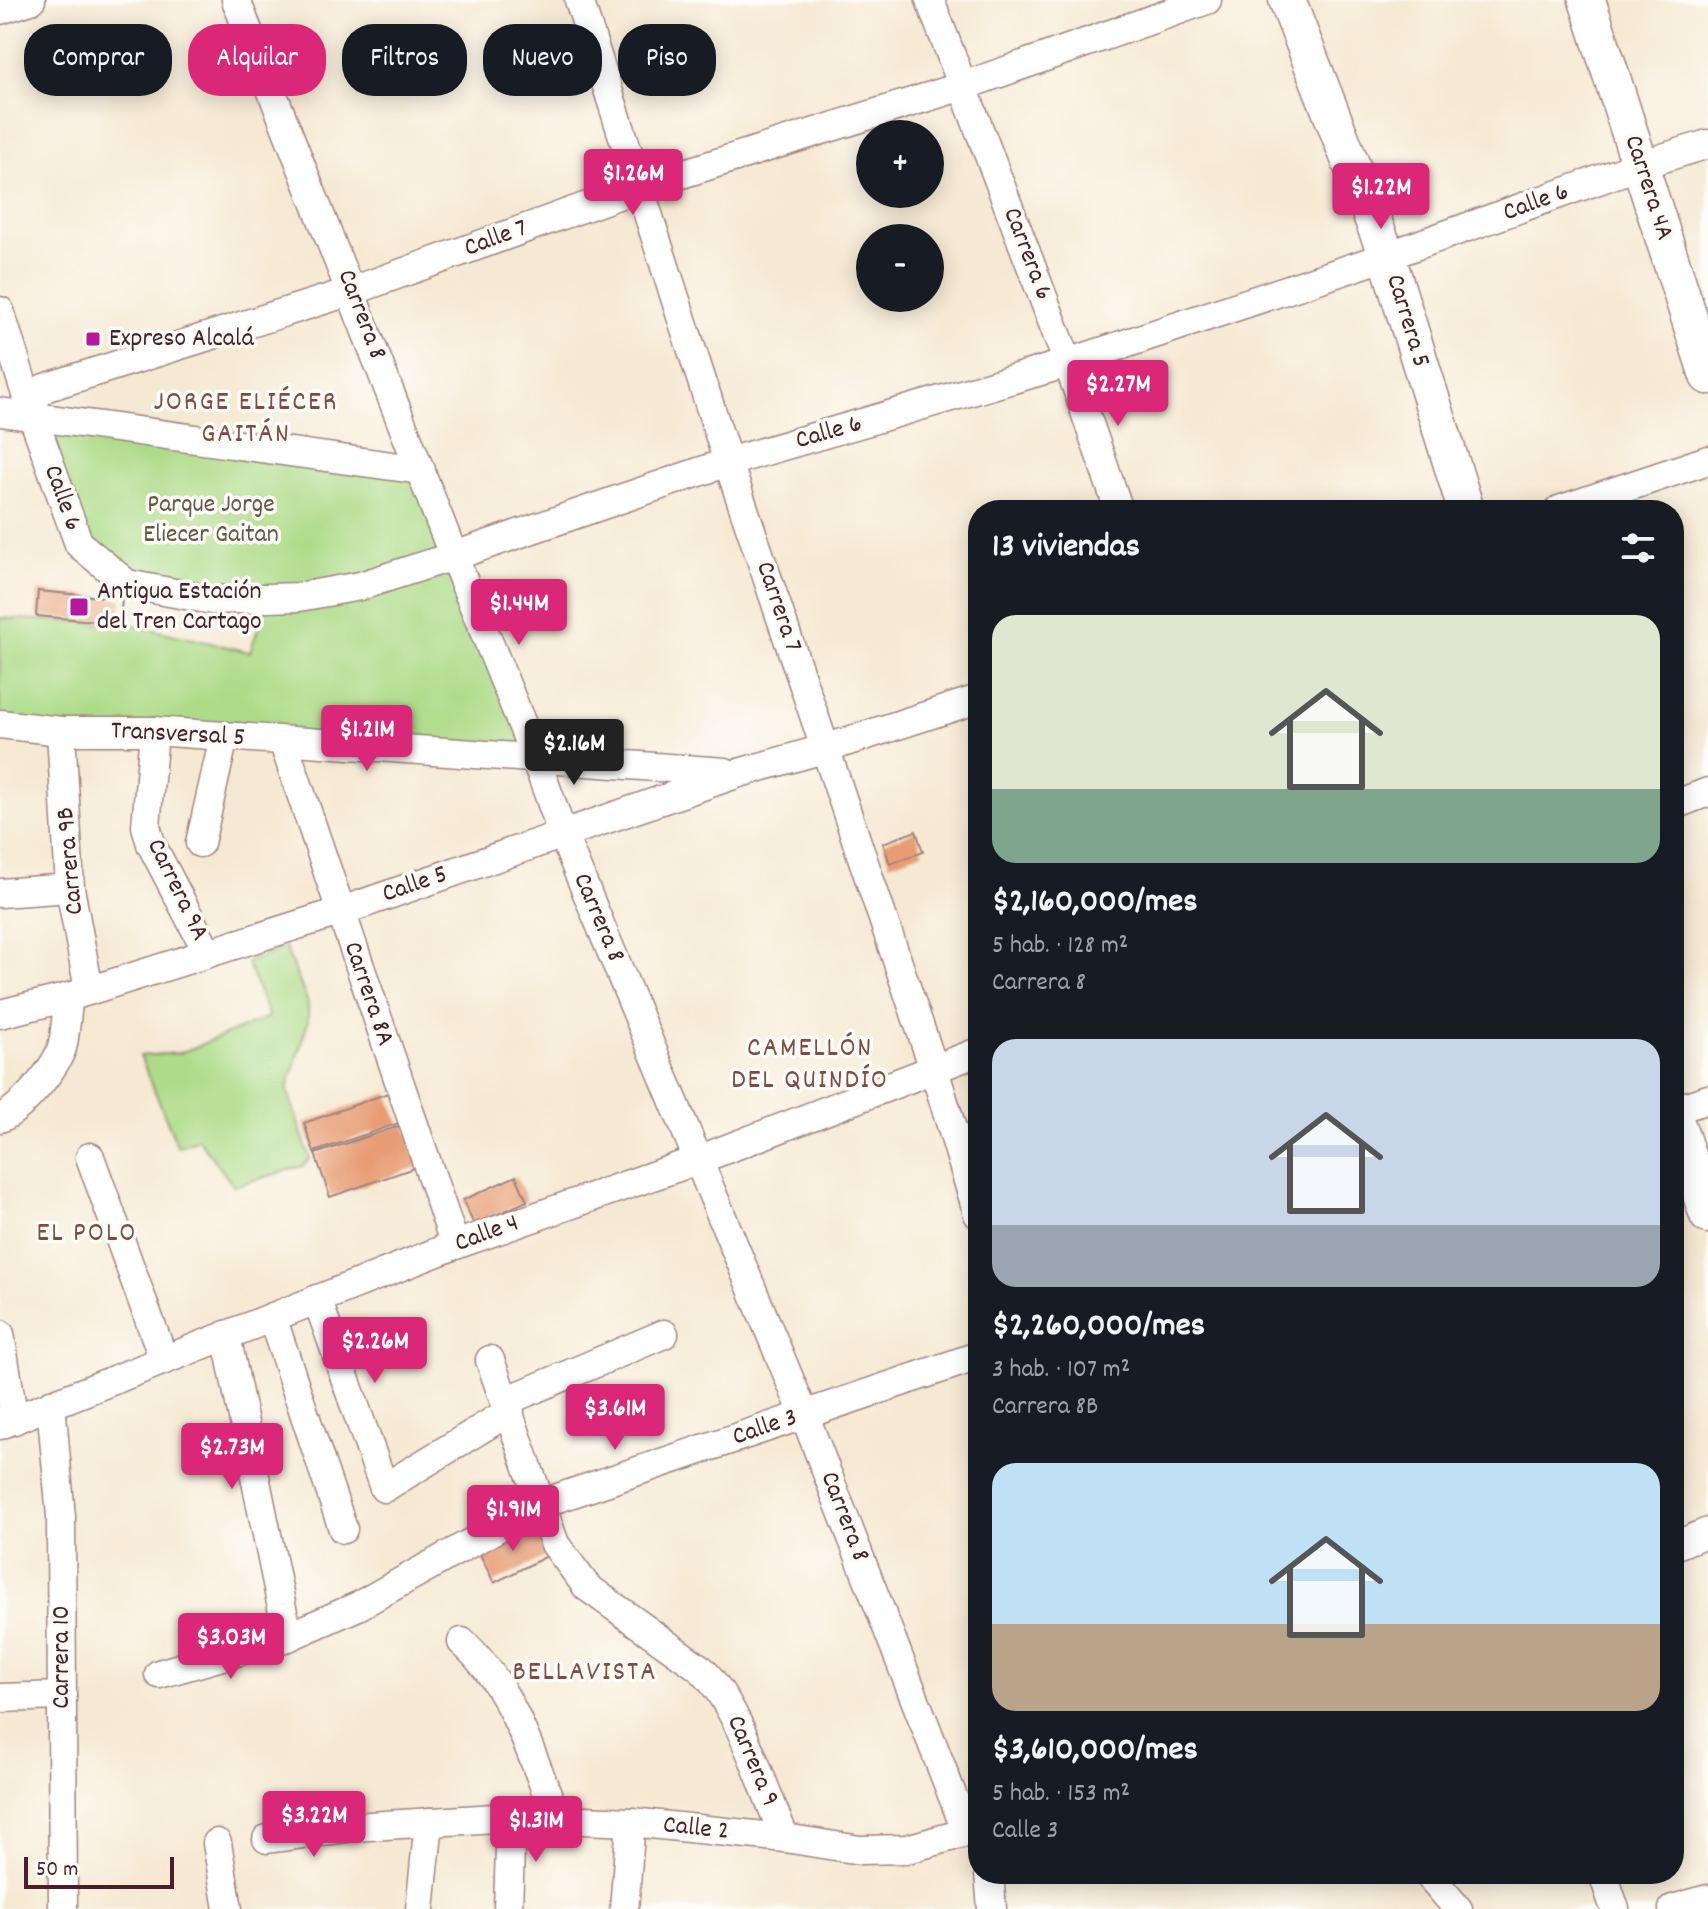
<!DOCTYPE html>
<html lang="es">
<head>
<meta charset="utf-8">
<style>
  body { margin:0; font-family:Dekko,sans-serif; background:#20242c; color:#f1f3f6; height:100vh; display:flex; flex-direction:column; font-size:30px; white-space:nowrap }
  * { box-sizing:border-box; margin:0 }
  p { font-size:26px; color:#9ea1a6 }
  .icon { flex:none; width:44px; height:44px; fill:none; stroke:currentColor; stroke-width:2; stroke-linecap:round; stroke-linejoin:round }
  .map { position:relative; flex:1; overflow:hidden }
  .drawer { position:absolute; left:968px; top:500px; width:716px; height:1384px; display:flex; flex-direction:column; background:#171b24; border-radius:32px; box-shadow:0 4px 20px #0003 }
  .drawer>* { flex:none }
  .banner { position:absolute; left:24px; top:24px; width:760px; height:72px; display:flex; gap:16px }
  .fabs { position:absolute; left:856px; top:120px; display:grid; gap:16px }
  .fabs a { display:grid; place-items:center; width:88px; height:88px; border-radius:50%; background:#171b24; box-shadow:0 4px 20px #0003; font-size:40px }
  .scale { position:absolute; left:24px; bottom:20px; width:150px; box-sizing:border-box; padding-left:8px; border:4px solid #4a1f2b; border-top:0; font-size:22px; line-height:28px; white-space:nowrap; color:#4a1f2b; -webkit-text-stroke:6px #fdfcf7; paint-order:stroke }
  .price { position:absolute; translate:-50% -68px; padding:0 18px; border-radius:8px; background:#db2777; color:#fff; font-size:26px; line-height:52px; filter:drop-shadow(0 2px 4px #0008) }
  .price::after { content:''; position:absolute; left:50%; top:48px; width:24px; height:18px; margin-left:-12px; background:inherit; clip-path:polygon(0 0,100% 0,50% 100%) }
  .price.active { background:#222; color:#fff }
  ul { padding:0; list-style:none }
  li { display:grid; align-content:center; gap:16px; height:424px; padding:0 24px }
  li span { display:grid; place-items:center; height:248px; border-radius:24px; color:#555 }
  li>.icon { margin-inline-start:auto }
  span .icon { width:144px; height:144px; fill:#fffc; stroke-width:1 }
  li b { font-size:34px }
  h2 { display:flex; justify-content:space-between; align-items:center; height:96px; padding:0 24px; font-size:34px }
  .tag { padding:0 28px; border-radius:32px; background:#171b24; box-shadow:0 4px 20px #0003; font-size:28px; line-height:72px }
  .tag.active { background:#db2777; color:#fff }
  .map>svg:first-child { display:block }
  .green { fill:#addb88; stroke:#7c7d5a; stroke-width:2 }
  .building { fill:#e79c73 }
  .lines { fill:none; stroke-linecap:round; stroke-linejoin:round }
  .minor-casing { stroke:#a0847f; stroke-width:31 }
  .major-casing { stroke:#a0847f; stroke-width:39 }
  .minor { stroke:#fff; stroke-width:28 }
  .major { stroke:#fff; stroke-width:36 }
  .poi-dot { fill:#b5179e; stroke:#fdfcf7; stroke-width:3 }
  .labels { text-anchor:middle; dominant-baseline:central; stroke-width:7; stroke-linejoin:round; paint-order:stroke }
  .street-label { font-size:26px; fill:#4a1f2b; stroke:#fdfcf7 }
  .poi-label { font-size:26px; fill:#4a1f2b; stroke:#fdfcf7; text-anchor:start }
  .park-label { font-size:26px; fill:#685747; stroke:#fdfcf7 }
  .neighbourhood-label { font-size:28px; letter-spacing:2px; fill:#814b44; stroke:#fdfcf7 }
</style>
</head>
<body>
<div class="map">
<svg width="1708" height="1909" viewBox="0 0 1708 1909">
  <rect width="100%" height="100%" fill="#fdfcf7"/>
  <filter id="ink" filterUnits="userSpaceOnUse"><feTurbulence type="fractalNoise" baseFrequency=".0125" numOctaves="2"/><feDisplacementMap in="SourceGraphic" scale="16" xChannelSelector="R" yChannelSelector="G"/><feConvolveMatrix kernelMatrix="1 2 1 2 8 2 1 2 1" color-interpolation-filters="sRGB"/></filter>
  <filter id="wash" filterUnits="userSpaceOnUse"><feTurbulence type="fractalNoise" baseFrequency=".006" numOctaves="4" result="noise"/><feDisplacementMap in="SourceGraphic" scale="32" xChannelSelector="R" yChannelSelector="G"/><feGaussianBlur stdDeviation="1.8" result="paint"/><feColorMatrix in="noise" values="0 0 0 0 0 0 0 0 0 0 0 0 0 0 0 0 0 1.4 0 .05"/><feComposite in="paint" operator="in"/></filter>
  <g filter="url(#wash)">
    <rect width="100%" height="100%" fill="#f6e9d3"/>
    <!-- green -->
    <g class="green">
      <polygon points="33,417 421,470 530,756 0,724 0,618 132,625 250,652 268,599 127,584 79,544"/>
      <polygon points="285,947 308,1003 308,1022 287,1089 310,1159 303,1166 234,1186 198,1139 178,1147 140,1056 180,1053 269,1017 247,963"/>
    </g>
    <g id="blocks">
      <!-- building -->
      <g class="building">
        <polygon points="38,591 122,599 120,623 36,616"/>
        <polygon points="916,831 923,852 890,864 883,843"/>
        <polygon points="388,1093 399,1123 314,1152 304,1123"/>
        <polygon points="405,1124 420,1166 330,1197 315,1154"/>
        <polygon points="516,1176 527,1201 474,1225 463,1200"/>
        <polygon points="533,1523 549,1555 494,1583 478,1550"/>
      </g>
    </g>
  </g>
  <g filter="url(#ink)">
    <use href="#blocks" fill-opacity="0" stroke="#a0847f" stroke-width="2"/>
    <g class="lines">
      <!-- minor casing -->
      <g class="minor-casing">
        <g id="minor">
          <path d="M236 0C309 183 380 368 452 552 489 646 530 737 562 833L804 1414 967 1833"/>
          <polyline points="579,0 728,462 934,1069 978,1214"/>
          <polyline points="930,0 1068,363 1119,510"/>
          <polyline points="0,10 31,0"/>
          <polyline points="0,311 33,417 79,544 127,584 212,600 299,597 360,586 454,556 728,462 1068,363 1387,256 1640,165 1708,144"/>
          <polyline points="0,412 421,470"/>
          <polyline points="33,417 33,400 44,388 352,291 640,187 963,86 1207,0"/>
          <polyline points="1559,510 1708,460"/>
          <polyline points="0,724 61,731 154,731 725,772"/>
          <polyline points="61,731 70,888 89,990"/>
          <polyline points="154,731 146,826 151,844 208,953"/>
          <polyline points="283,741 455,1245"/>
          <polyline points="1674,805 1708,792"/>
          <polyline points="200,843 224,737"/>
          <polyline points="0,893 70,888"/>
          <polyline points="0,1014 69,997 339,912 739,773 827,748 978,699"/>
          <polyline points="1674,1110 1708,1099"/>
          <path d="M0 1118C21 1110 54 1070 62 1048 66 1033 66 1013 69 997"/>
          <polyline points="90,1157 164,1360"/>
          <polyline points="317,1299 384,1488 510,1411"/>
          <polyline points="272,1317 343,1529"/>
          <polyline points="0,1334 14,1420"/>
          <polyline points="226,1335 288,1637"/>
          <path d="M490 1360 555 1544 587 1587 701 1669C739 1705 763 1789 785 1838"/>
          <polyline points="506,1401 664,1334"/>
          <polyline points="51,1404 61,1517 63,1909"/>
          <polyline points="0,1425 455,1245 698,1160 978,1052"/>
          <polyline points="1674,1546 1708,1532"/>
          <path d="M462 1642C513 1687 532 1758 557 1819"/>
          <polyline points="159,1674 288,1637 358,1606 540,1504 978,1356"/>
          <polyline points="0,1698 62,1696"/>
          <polyline points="267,1839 354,1827 511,1817 631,1822 785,1838 860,1850 907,1849 978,1829"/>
          <polyline points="217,1843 228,1909"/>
          <polyline points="989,1874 992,1909"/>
          <polyline points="1428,1874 1458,1909"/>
          <polyline points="1603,1874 1615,1909"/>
          <polyline points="420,1909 429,1822"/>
          <polyline points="508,1909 511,1817"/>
          <polyline points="624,1909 631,1822"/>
          <polyline points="1673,1909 1708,1899"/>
        </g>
      </g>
      <!-- major casing -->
      <g class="major-casing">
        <g id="major">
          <polyline points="1287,0 1387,256 1466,510"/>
          <polyline points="1587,0 1708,376"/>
          <polyline points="1674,1117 1708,1215"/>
        </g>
      </g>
      <!-- minor -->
      <use href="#minor" class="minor"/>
      <!-- major -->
      <use href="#major" class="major"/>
    </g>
  </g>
  <!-- markers -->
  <g class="poi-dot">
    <rect x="85" y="331" width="16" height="16" rx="4"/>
    <rect x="69" y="597" width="20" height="20" rx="4"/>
  </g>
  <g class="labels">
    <!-- street labels -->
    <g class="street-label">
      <text transform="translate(1648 188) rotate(72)">Carrera 4A</text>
      <text transform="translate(1536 203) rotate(-20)">Calle 6</text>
      <text transform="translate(496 239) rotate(-20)">Calle 7</text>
      <text transform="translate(1027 254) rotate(69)">Carrera 6</text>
      <text transform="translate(361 315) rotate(69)">Carrera 8</text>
      <text transform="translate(1407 321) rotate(73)">Carrera 5</text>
      <text transform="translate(829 433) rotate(-16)">Calle 6</text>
      <text transform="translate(62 498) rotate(70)">Calle 6</text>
      <text transform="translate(778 607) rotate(71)">Carrera 7</text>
      <text transform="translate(178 735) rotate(3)">Transversal 5</text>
      <text transform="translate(71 861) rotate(-95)">Carrera 9B</text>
      <text transform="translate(415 885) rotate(-19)">Calle 5</text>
      <text transform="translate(177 890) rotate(64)">Carrera 9A</text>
      <text transform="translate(598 918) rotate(67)">Carrera 8</text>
      <text transform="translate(368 994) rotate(71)">Carrera 8A</text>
      <text transform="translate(487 1234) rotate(-20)">Calle 4</text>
      <text transform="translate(765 1428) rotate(-19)">Calle 3</text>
      <text transform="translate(844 1517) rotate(69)">Carrera 8</text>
      <text transform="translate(62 1657) rotate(-90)">Carrera 10</text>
      <text transform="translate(752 1761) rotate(67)">Carrera 9</text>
      <text transform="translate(696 1829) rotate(6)">Calle 2</text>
    </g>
    <!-- poi labels -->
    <g class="poi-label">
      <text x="109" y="339">Expreso Alcalá</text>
      <text x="97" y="592">Antigua Estación<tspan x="97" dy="30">del Tren Cartago</tspan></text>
    </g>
    <!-- park labels -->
    <g class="park-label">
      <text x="211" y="505">Parque Jorge<tspan x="211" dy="30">Eliecer Gaitan</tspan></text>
    </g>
    <!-- neighbourhood labels -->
    <g class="neighbourhood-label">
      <text x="246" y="404">JORGE ELIÉCER<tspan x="246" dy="32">GAITÁN</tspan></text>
      <text x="810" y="1050">CAMELLÓN<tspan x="810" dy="32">DEL QUINDÍO</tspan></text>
      <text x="87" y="1235">EL POLO</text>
      <text x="585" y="1674">BELLAVISTA</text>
    </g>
  </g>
</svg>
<div class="fabs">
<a>+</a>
<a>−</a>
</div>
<div class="scale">50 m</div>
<b class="price" style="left:633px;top:217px">$1.26M</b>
<b class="price" style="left:1381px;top:231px">$1.22M</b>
<b class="price" style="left:1118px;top:428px">$2.27M</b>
<b class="price" style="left:519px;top:647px">$1.44M</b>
<b class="price" style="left:367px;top:773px">$1.21M</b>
<b class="price active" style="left:574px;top:787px">$2.16M</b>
<b class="price" style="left:375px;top:1385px">$2.26M</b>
<b class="price" style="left:615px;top:1452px">$3.61M</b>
<b class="price" style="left:232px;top:1491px">$2.73M</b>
<b class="price" style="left:513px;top:1553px">$1.91M</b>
<b class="price" style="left:231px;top:1681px">$3.03M</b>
<b class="price" style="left:314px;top:1859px">$3.22M</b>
<b class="price" style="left:536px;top:1864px">$1.31M</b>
<div class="banner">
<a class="tag">Comprar</a>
<a class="tag active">Alquilar</a>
<a class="tag">Filtros</a>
<a class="tag">Nuevo</a>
<a class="tag">Piso</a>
</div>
<section class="drawer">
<h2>13 viviendas<svg class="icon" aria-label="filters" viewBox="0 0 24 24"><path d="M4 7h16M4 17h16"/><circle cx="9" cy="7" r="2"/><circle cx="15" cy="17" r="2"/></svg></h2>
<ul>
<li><span style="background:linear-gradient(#dfe7d0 70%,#7fa58c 0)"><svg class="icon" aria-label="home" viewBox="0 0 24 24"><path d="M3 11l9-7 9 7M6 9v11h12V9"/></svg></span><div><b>$2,160,000/mes</b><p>5 hab. · 128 m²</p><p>Carrera 8</p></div></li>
<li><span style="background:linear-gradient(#c9d6e8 75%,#9aa5b1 0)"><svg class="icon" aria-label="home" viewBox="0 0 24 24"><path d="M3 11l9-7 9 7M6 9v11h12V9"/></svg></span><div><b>$2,260,000/mes</b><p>3 hab. · 107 m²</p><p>Carrera 8B</p></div></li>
<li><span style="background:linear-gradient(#bfe0f5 65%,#b9a48a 0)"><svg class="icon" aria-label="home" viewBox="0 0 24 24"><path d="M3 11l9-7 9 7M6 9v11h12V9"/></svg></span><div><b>$3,610,000/mes</b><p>5 hab. · 153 m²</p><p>Calle 3</p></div></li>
</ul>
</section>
</div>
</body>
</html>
